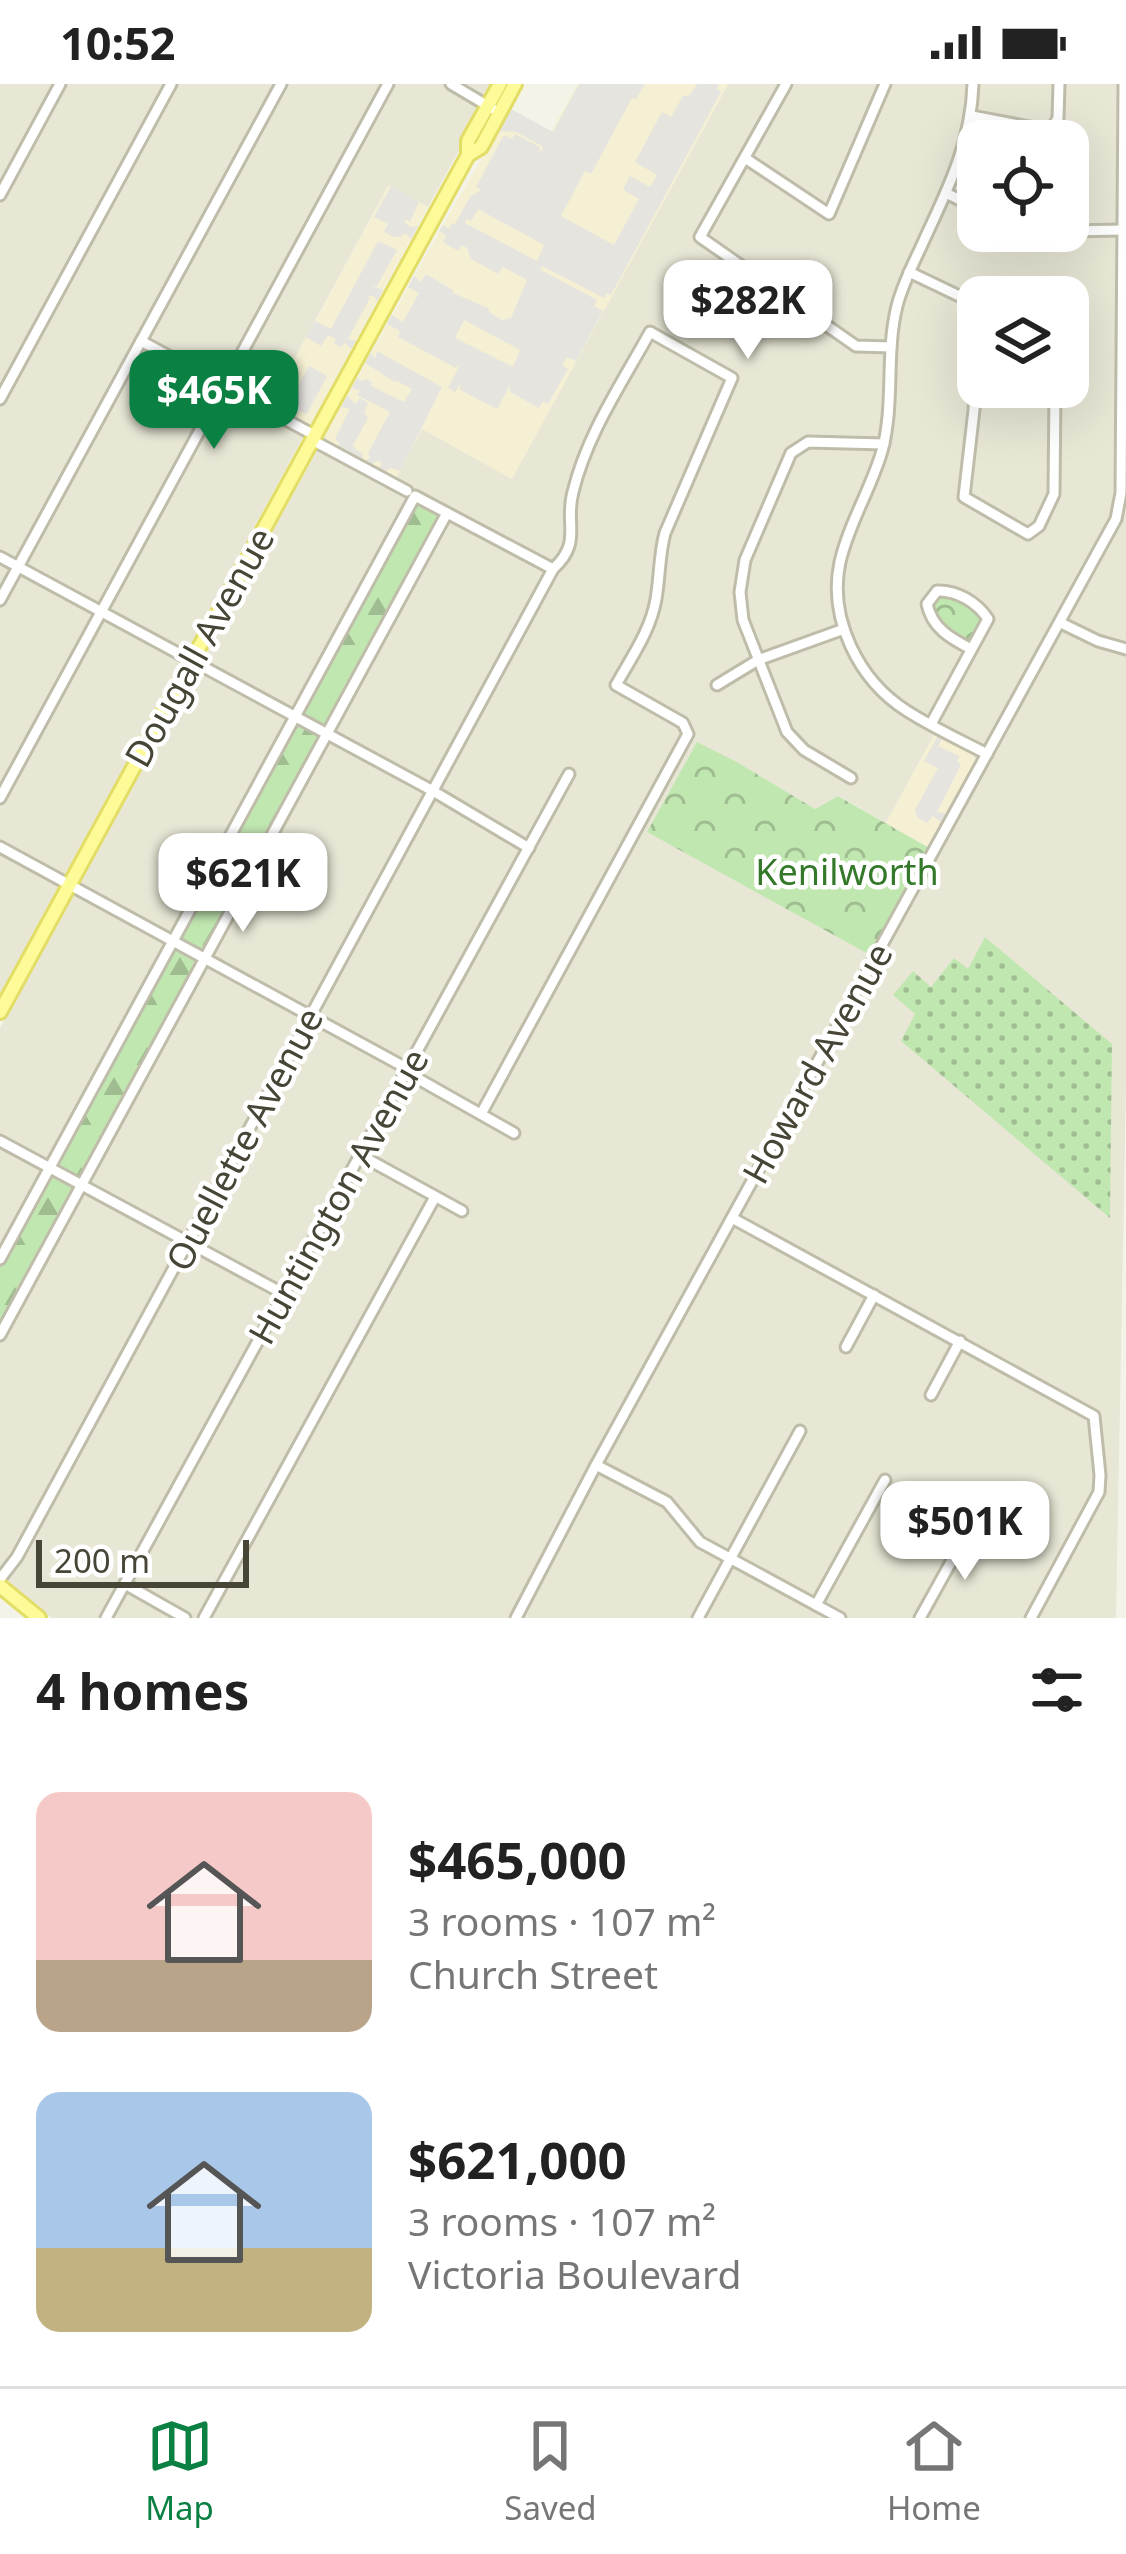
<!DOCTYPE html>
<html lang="en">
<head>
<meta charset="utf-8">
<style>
  body { margin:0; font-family:"Noto Sans",sans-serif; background:#f2f2f2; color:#222; height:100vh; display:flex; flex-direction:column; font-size:45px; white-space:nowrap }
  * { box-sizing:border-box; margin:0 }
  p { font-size:39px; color:#767676 }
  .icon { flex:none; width:66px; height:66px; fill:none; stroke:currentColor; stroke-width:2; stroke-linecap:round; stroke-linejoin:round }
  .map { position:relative; height:1534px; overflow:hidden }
  .panel { display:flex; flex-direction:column; background:#fff; flex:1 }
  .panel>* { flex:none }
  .buttons { position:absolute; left:957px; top:36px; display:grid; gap:24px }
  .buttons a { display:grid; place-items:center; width:132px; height:132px; border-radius:24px; background:#fff; box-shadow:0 12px 48px #0002; font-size:60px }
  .scale { position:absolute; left:36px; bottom:30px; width:213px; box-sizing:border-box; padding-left:12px; border:6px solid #474536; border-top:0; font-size:33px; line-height:42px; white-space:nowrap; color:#474536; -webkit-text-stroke:9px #fff; paint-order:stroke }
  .price { position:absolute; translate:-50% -102px; padding:0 27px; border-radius:24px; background:#fff; color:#222; font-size:39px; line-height:78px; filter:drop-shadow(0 3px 6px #0008) }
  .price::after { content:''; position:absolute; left:50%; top:72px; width:36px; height:27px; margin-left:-18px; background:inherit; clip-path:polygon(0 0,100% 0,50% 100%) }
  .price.selected { background:#0b8043; color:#fff }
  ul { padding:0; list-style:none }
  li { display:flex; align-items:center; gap:36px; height:300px; padding:0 36px }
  li span { display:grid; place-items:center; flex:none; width:336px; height:240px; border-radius:24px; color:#555 }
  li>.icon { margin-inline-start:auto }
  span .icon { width:144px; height:144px; fill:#fffc; stroke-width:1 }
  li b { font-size:51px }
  h2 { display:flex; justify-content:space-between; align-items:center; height:144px; padding:0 36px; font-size:51px }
  .status { display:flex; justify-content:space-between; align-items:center; height:84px; padding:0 60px; background:#fff; direction:ltr }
  .status svg { height:33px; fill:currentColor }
  .dock { display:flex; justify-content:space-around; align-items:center; height:168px; border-top:3px solid #e0e0e0; background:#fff; font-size:33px; color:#767676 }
  .dock a { display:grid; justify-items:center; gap:6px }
  .dock .selected { color:#0b8043 }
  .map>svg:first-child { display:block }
  .residential { fill:#e8e7d6; fill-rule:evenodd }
  .commercial { fill:#f5f0d3 }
  .grass { fill:url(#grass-dots) }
  .forest { fill:url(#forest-firs) }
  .park { fill:url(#park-crowns) }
  .parking { fill:#e5e4df; fill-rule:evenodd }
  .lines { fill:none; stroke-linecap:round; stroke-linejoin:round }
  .minor-casing { stroke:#bfbdaa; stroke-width:15 }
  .major-casing { stroke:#e2dd67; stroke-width:18 }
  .minor { stroke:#fff; stroke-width:9 }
  .major { stroke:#fdfa98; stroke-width:12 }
  .labels { text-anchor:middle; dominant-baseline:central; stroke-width:9; stroke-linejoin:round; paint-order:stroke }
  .street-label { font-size:36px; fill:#474536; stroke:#fff }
  .park-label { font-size:36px; fill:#34782a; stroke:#fff }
</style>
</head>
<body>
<div class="status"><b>10:52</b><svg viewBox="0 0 49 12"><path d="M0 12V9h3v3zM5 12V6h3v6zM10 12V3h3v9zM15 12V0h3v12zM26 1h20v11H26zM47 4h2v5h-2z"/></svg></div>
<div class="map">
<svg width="1126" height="1534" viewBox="0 0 1126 1534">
  <defs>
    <pattern id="grass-dots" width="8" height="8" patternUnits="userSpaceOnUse" patternTransform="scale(3)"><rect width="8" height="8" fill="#c1e7b1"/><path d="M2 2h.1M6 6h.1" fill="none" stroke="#9fbd91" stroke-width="1.8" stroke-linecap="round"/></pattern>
    <pattern id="forest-firs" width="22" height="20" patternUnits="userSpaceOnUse" patternTransform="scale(3)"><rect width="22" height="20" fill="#c1e7b1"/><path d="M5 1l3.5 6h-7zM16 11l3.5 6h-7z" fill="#9fbd91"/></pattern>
    <pattern id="park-crowns" width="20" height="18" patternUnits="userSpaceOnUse" patternTransform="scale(3)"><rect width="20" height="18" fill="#c1e7b1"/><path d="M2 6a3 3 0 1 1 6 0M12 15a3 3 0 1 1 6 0" fill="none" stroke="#9fbd91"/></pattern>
  </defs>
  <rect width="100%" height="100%" fill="#f4f3e8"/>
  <!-- residential -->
  <g class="residential">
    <polygon points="0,0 495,0 428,123 388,102 270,320 309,342 0,912"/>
    <path d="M728 0H1120L1117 397 1115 416 1109 438 992 651 975 676 973 670 935 649 886 739 839 712 815 725 737 678 648 747 872 872 508 1534H52L0 1490V944L323 356 395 395 422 345 512 394ZM978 57H1068V147H978ZM978 213H1068V303H978Z"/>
    <polygon points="1126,424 1126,1002 1116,1534 521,1534 764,1082 963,720 1000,658 1008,637"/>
  </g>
  <!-- commercial -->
  <g class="commercial">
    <polygon points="578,0 728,0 512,395 422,345 395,396 323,356 443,141 498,47 507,23 551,48"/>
    <polygon points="389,101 428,123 309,342 270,321"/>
    <polygon points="936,648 973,670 975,676 971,690 931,765 886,739"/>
  </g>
  <!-- grass -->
  <polygon class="grass" points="985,853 1112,960 1110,1134 901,957 915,930 893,911 913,887 931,903 954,874 968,885"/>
  <!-- forest -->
  <g class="forest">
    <polygon points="421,418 442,432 327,642 324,642 305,632 303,627 416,421"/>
    <polygon points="301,642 320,654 206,865 202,867 182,857 181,851 295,644"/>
    <polygon points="179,865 199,876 199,880 84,1090 78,1092 59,1082 58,1076 174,866"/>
    <polygon points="54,1091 72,1100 74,1106 0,1241 0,1183 49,1092"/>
  </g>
  <!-- park -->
  <g class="park">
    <path d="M948 510 980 529V540L969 556C951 551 930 537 934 515Z"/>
    <polygon points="697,658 737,678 815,725 838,712 931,765 872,872 647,748"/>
  </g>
  <!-- parking -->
  <g class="parking">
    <path d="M579 0H645L636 15 632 14 591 90 585 87 561 132 614 161 639 115 623 106 629 94 628 91 650 103 657 91 635 78 662 28 671 33 683 12 690 11 697 0H719L717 5 721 8 611 211 606 209 604 214 542 182 541 186 597 216 594 222 603 227 576 277 567 273 562 281 568 285 548 320 543 318 539 324 510 308V301L497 325 460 306 461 299 455 308 448 304 461 279 456 284 398 253 400 247 387 240 392 231 403 238 419 209 408 203 414 192 421 198 426 190 453 206V209L488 224 490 229 502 236 511 234 527 196 503 183 498 190 471 175 467 164 462 161 458 167 443 158 446 151 439 147 443 141 449 145 452 139 455 140 470 113 481 106 476 103 504 51 512 55 515 50 540 63 539 68 543 66 542 62 516 48 498 47 507 23 553 48ZM478 125 544 161 537 177 465 139 467 135 471 137ZM464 236 520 266 513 283 455 254Z"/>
    <polygon points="391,102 419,118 410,138 406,135 404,138 411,143 418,142 411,155 405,149 402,152 394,153 384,148 388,140 374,133"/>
    <polygon points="378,157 397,166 377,202 371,201 383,206 377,218 375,213 366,211 370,214 348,255 356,257 351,265 345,259 340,263 334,259 336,255 328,251 321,262 306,253 315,237 331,245"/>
    <polygon points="377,267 442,303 400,387 390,384 383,389 375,384 382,382 380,377 374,378 371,382 363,378 370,374 368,369 390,328 357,311 360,307 352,304 357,294 362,297 366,295 372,298 371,302 404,318 412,305 397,297 395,298 365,279 371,269 375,275"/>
    <polygon points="309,282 327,292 307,330 299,327 295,334 287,330 291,324 289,320"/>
    <polygon points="347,312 356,320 360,314 368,319 364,328 368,334 353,361 355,365 363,370 362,375 337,363 340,360 335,355 350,325 341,323"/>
    <polygon points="939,650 947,655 942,655 938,662 959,672 957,677 961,681 937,728 950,730 941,746 940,737 933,732 927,739 917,733 915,726 938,684 924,677"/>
  </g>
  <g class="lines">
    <!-- minor casing -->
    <g class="minor-casing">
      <g id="minor">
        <polyline points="451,0 493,25"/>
        <polyline points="786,0 700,153 856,262 891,263"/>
        <path d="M973 0C971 62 946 108 921 163 912 182 902 202 897 222 885 270 895 319 882 367 871 405 849 439 840 478 828 534 858 596 907 627 932 643 960 656 987 670"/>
        <polyline points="972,32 1051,47 1058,34 1059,0"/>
        <polyline points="745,74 829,130 885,0"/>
        <polyline points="946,109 978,125"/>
        <polyline points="0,111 60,0"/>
        <polyline points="1068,147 1122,146"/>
        <polyline points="909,188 978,221"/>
        <polyline points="141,257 314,351"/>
        <polyline points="978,257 974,326 964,413 1028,450 1039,442 1054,410 1055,303"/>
        <polyline points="0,315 171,0"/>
        <polyline points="312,356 407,407"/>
        <polyline points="0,473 433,707 529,764"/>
        <polyline points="0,516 281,0"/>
        <polyline points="1061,539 1098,557 1126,565"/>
        <polyline points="717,601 758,576 844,545"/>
        <path d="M931 640 988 535C977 518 956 506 937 507L927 520C932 544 950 554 971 565"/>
        <polyline points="851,694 804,666 787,648 743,536 740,508 745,476 791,369 808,358 884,360"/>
        <polyline points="0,714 388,0"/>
        <polyline points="0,763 408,985"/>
        <polyline points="406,988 514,1049"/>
        <polyline points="0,1057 284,1210"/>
        <polyline points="360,1071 462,1127"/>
        <polyline points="732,1134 1094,1332 1100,1391 1099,1408 1031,1534"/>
        <polyline points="0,1175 415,412 553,485"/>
        <polyline points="0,1251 447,429"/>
        <polyline points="846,1263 874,1211"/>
        <polyline points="931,1311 960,1257"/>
        <polyline points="596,1381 667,1418 700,1458 840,1534"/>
        <path d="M0 1495 17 1473 553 485C583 458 564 440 573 408 587 350 622 299 650 248L732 294 665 449C659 471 660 492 656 515 651 546 631 574 616 601L683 639 688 650 481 1030"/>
        <polyline points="125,1500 185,1534"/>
        <polyline points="816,1521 885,1396"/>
        <polyline points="106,1534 569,690"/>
        <polyline points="204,1534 435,1113"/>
        <polyline points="516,1534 596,1381 1116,435 1121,409 1124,0"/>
        <polyline points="698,1534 800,1347"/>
        <polyline points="920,1534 971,1442"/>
      </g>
    </g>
    <!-- major casing -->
    <g class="major-casing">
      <g id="major">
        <polyline points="468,71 481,63 515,0"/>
        <polyline points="0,928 468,71 468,57 500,0"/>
        <polyline points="0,1502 39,1534"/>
      </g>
    </g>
    <!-- minor -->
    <use href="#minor" class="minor"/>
    <!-- major -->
    <use href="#major" class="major"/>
  </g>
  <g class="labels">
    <!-- street labels -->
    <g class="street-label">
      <text transform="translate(199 563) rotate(-61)">Dougall Avenue</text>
      <text transform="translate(817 979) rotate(-61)">Howard Avenue</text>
      <text transform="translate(244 1055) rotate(-62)">Ouellette Avenue</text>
      <text transform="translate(338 1112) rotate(-61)">Huntington Avenue</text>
    </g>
    <!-- park labels -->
    <g class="park-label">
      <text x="847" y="787">Kenilworth</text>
    </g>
  </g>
</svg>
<div class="buttons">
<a><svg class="icon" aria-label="locate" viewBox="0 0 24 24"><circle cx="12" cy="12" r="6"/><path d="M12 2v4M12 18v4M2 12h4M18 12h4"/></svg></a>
<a><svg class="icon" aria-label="layers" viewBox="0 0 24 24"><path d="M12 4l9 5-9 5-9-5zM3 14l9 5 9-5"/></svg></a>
</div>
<div class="scale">200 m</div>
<b class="price" style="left:748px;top:278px">$282K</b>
<b class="price selected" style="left:214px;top:368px">$465K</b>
<b class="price" style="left:243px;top:851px">$621K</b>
<b class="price" style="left:965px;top:1499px">$501K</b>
</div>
<section class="panel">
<h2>4 homes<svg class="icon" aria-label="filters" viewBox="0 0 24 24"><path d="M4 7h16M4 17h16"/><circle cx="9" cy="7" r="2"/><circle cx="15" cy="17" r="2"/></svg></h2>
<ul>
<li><span style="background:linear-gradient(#f6c9c9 70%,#b9a48a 0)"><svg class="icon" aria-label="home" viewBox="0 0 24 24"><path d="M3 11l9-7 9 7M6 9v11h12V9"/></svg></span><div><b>$465,000</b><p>3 rooms · 107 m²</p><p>Church Street</p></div></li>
<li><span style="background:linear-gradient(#a9c7e8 65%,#c2b280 0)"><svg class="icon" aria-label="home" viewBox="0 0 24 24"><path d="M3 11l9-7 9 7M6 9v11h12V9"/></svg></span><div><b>$621,000</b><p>3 rooms · 107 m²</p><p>Victoria Boulevard</p></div></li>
</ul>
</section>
<nav class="dock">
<a class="selected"><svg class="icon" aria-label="map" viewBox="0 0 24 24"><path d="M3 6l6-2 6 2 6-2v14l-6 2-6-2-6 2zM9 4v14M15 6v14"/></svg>Map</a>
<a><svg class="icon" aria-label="saved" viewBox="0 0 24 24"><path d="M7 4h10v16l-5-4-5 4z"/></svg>Saved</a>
<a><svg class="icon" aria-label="home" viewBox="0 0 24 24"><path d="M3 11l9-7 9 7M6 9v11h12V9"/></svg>Home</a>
</nav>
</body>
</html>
